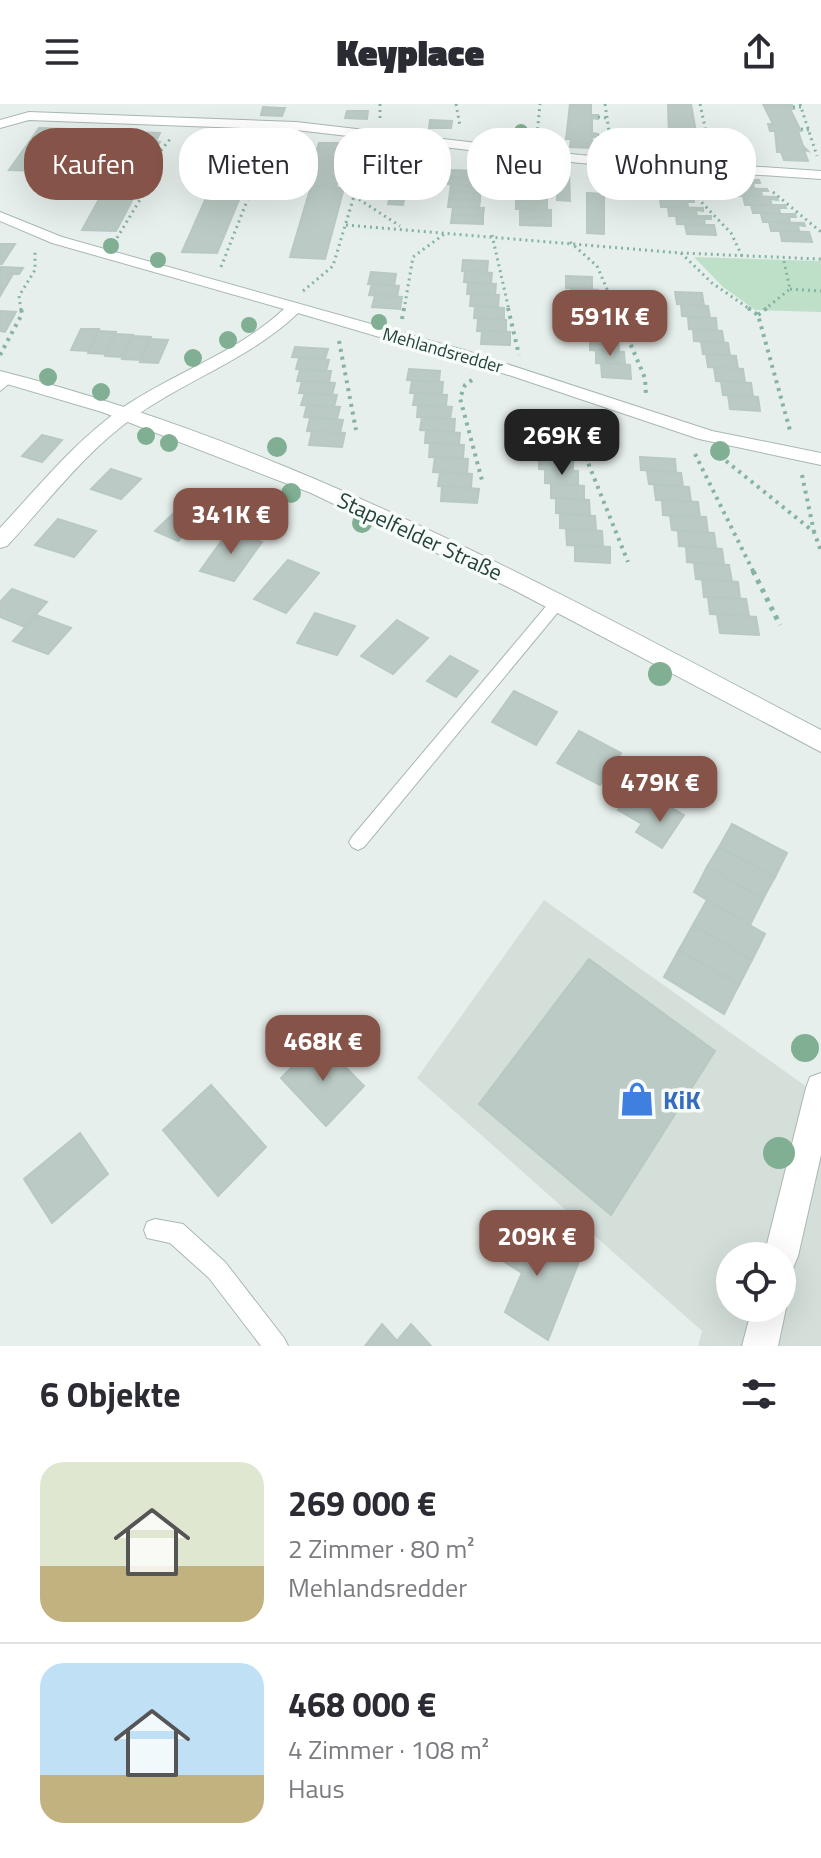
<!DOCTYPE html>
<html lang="de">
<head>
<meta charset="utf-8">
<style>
  body { margin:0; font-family:"Titillium Web",sans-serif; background:#f2f2f3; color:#2b2b33; height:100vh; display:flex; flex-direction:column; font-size:30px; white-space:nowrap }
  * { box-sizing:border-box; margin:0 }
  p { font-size:26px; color:#7c7c81 }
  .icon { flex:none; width:44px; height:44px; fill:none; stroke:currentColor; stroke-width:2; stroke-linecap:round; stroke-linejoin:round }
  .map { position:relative; height:1242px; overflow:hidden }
  .side { display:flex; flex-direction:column; background:#fff; flex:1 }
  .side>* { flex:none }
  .top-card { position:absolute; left:24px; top:24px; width:774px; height:72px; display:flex; gap:16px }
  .tools { position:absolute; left:716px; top:1138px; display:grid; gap:16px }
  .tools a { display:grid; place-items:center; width:80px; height:80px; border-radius:50%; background:#fff; box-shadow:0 8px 32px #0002; font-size:40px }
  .price { position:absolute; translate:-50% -68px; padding:0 18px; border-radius:16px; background:#855347; color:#fff; font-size:26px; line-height:52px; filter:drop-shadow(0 2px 4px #0008) }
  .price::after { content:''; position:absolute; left:50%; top:48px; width:24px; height:18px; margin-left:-12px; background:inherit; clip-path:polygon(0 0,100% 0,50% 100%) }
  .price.selected { background:#222; color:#fff }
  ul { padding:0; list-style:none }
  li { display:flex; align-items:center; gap:24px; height:200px; padding:0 40px }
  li+li { border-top:2px solid #e1e1e2 }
  li span { display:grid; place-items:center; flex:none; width:224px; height:160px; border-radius:24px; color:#555 }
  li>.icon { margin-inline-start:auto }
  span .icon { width:96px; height:96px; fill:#fffc; stroke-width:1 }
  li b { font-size:34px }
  h2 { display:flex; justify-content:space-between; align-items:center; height:96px; padding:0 40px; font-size:34px }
  .pill { padding:0 28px; border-radius:32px; background:#fff; box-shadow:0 8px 32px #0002; font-size:28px; line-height:72px }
  .pill.selected { background:#855347; color:#fff }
  header { display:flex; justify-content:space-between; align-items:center; height:104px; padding:0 40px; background:#fff; font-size:36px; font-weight:800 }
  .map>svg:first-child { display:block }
  .built { fill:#d4dfda; fill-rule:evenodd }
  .green { fill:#bfe0c8 }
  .building { fill:#bbcac4; stroke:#b8c9c2; stroke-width:2 }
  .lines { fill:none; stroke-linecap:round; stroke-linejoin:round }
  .service-casing { stroke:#a8b8b2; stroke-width:2 }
  .minor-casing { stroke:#a8b8b2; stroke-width:2 }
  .tertiary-casing { stroke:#a8b8b2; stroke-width:2 }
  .path-far2 { stroke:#86b3a5; stroke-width:3; stroke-dasharray:2 4; stroke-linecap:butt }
  .path-far1 { stroke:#86b3a5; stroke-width:4; stroke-dasharray:3 5; stroke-linecap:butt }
  .path { stroke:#86b3a5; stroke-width:5; stroke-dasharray:4 6; stroke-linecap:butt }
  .service { fill:#fff; fill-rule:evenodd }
  .minor { fill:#fff; fill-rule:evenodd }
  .tertiary { fill:#fff; fill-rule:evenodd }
  .tree { fill:#80af93 }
  .labels { text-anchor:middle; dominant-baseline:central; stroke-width:7; stroke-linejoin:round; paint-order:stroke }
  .far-street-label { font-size:18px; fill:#24423a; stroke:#f7fbf9 }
  .street-label { font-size:22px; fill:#24423a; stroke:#f7fbf9 }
  .near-shop-label { font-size:26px; font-weight:bold; fill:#366cbe; stroke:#f7fbf9; text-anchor:start }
</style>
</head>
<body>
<header><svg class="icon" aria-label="menu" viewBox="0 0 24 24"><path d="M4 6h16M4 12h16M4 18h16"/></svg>Keyplace<svg class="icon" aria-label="share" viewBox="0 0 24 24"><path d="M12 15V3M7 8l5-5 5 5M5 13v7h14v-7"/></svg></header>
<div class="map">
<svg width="821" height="1242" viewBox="0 0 821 1242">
  <rect width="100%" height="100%" fill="#e6efeb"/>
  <!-- built -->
  <path class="built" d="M544 796 821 993V1242H698L702 1227 417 974ZM730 1152H782V1204H730Z"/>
  <!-- green -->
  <polygon class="green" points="694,153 821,157 821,208 755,206 723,183"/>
  <!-- building -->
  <g class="building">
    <polygon points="570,0 591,0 591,11 598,11 598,15 592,14 592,29 598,30 599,33 592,33 592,44 570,43 571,35 566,35"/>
    <polygon points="668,0 691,0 700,51 675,49 669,33"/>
    <polygon points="763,0 792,1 794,5 790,5 801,27 798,27 803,42 808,47 804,46 808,57 784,56 781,48 777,48 775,27 770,27 768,20 773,20"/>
    <polygon points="263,3 280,4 285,4 282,12 261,11"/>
    <polygon points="347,7 368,7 367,15 345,14"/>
    <polygon points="430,16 452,17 451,24 429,24"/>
    <polygon points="39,24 68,25 62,34 66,34 60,37 47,55 52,55 50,58 46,58 39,67 9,66"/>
    <polygon points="132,28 160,29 156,37 160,38 158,41 154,41 144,59 148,61 142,62 137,71 107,70"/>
    <polygon points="224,35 253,35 250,44 254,45 248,48 241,66 245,66 244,70 239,70 235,79 205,77"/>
    <polygon points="319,39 348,39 347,45 352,45 351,50 346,50 341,68 346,68 345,71 339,73 336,83 305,82"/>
    <polygon points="397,60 411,61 403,101 388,100"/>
    <polygon points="449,66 479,67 478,75 448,73"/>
    <polygon points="513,67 543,68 543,75 513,74"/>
    <polygon points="557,68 569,69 570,97 557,96"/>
    <polygon points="638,69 670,71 671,73 664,73 664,78 638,78"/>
    <polygon points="113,70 145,72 116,127 82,126"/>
    <polygon points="448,73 478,75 478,82 448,80"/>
    <polygon points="513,74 543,75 543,83 512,82"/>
    <polygon points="726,75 759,76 760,79 753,79 754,84 727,84"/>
    <polygon points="213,78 246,79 217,149 182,148"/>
    <polygon points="644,78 678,79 678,81 671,81 672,86 645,86"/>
    <polygon points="451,81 481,82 480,89 450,88"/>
    <polygon points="311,82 344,84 325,155 290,153"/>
    <polygon points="516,82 546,83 547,90 516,89"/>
    <polygon points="734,84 767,85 768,87 761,87 762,92 735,92"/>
    <polygon points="653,86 686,87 687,89 680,89 680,95 653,94"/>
    <polygon points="450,88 480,89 480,97 449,95"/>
    <polygon points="516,89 547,90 547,98 516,97"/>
    <polygon points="587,89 604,90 604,130 587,129"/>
    <polygon points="743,92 777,93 778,96 770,95 772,101 745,101"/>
    <polygon points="449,95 480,97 479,104 448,103"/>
    <polygon points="660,95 694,95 694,98 687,98 688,103 661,103"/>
    <polygon points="516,97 547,98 547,106 516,105"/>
    <polygon points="751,101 785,101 786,104 779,104 780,109 753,109"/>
    <polygon points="453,103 484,104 483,112 452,111"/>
    <polygon points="668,103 703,104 703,107 696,106 697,112 669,112"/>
    <polygon points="520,105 551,106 551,114 520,113"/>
    <polygon points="761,110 795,110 796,113 789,113 790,118 763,118"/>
    <polygon points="452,111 483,112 483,120 451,119"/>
    <polygon points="676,112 711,112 711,115 704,115 705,121 677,120"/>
    <polygon points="520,113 551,114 551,122 520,121"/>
    <polygon points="769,118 804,119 805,122 798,121 799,127 771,127"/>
    <polygon points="685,121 714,121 716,131 687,130"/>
    <polygon points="780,127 809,128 812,138 782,137"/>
    <polygon points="0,140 15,140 2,160 0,160"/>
    <polygon points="463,156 488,157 487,169 462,167"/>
    <polygon points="0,163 23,164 19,170 13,170 0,192"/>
    <polygon points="465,167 492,169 491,180 464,178"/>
    <polygon points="371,168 396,170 394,182 368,180"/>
    <polygon points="566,172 592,173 592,185 566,184"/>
    <polygon points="468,179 496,180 495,191 467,190"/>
    <polygon points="372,180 399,182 397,193 369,191"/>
    <polygon points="571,184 598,186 598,197 571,195"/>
    <polygon points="675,188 702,189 704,202 677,200"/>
    <polygon points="471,190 499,191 498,203 470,202"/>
    <polygon points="375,191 402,193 400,205 372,203"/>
    <polygon points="577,196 602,197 603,209 577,207"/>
    <polygon points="681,200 708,202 710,214 682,212"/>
    <polygon points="475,202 504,204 504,216 474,214"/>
    <polygon points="0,207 16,208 5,228 0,227"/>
    <polygon points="581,208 607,209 607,221 581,220"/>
    <polygon points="688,213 716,214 717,227 689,225"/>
    <polygon points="478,215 506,216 506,228 477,227"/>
    <polygon points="585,220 613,222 613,234 585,233"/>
    <polygon points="81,225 99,225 89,247 71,246"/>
    <polygon points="693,225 722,227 724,239 694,237"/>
    <polygon points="98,227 116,228 106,250 88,249"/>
    <polygon points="482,227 510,228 510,241 481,240"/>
    <polygon points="115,230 133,231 123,253 105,252"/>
    <polygon points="132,232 151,233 141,256 122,255"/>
    <polygon points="590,233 618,234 619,248 590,246"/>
    <polygon points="150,235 168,236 158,259 140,258"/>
    <polygon points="701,237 728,239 730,252 703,250"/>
    <polygon points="295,243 328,245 325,255 292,253"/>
    <polygon points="596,246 624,248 625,261 596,259"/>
    <polygon points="706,250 736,252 738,265 708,263"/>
    <polygon points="299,254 329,256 326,267 296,265"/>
    <polygon points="601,259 630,261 631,275 602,273"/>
    <polygon points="714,263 743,265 745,279 716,277"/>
    <polygon points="409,265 440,267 439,278 407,276"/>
    <polygon points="300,266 331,267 329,279 297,277"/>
    <polygon points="302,277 335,279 332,291 299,289"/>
    <polygon points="412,277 443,278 442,290 410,289"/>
    <polygon points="721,277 751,279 753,293 723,291"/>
    <polygon points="305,289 337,291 334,303 301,301"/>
    <polygon points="415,289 447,291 446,302 413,301"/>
    <polygon points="728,291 758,293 760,307 730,305"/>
    <polygon points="307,301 340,303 337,315 304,313"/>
    <polygon points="418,301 452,303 450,315 417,313"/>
    <polygon points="524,311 555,313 556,326 523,325"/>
    <polygon points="422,313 455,315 454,328 420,326"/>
    <polygon points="310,314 343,316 340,329 307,327"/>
    <polygon points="529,325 562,327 562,340 529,338"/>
    <polygon points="426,326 460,329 459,341 425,339"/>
    <polygon points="312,327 345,329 342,343 309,341"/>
    <polygon points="42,331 62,336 42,358 22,352"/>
    <polygon points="534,338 567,340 567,354 534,351"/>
    <polygon points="430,339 464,341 463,355 429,353"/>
    <polygon points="539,352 573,354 573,367 539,365"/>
    <polygon points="435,353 468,355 467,370 433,368"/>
    <polygon points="640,353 675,355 676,368 641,366"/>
    <polygon points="111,365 141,375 121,395 91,385"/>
    <polygon points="545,366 578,367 578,381 545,379"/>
    <polygon points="647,367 681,369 683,382 649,380"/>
    <polygon points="440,368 472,370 471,384 438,382"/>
    <polygon points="551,380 584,382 584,396 551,394"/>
    <polygon points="654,381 689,383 691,398 656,396"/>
    <polygon points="442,382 479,385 477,399 441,397"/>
    <polygon points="556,394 589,396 590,411 556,409"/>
    <polygon points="662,396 698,398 700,414 663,411"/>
    <polygon points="177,406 200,415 178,437 155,427"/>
    <polygon points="560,410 595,412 596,426 560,424"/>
    <polygon points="670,412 706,413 708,429 672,426"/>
    <polygon points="58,415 96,427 74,453 35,441"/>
    <polygon points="566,425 602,427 603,443 567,441"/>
    <polygon points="678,427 714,429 716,444 679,442"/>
    <polygon points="228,428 262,438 234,477 200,467"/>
    <polygon points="575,441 610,443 610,459 575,457"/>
    <polygon points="686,442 722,445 724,461 687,458"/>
    <polygon points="288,456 319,469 286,509 254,495"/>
    <polygon points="694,459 729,461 732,478 696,475"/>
    <polygon points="702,475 738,478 740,495 704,493"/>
    <polygon points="12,485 47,498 25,523 0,513 0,498"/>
    <polygon points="708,493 746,495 749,512 710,510"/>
    <polygon points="315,509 355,522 337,551 297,539"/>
    <polygon points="717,510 756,513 759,531 720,529"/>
    <polygon points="36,511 71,524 48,550 13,537"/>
    <polygon points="397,516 428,534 393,570 361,552"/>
    <polygon points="450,552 478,567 456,593 427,577"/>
    <polygon points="514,587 557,608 536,641 492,618"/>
    <polygon points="579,627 621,649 600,681 557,659"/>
    <polygon points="642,672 666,685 642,720 618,706"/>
    <polygon points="658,696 684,711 662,744 636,728"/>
    <polygon points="732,720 787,749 775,773 719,743"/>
    <polygon points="719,743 775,773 763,795 707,763"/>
    <polygon points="707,763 763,795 750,821 694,788"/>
    <polygon points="707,796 765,830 752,856 693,821"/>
    <polygon points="693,821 752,856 739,881 679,846"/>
    <polygon points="679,846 739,881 724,910 664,873"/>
    <polygon points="589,855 715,947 611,1111 479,1000"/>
    <polygon points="319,936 364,982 326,1022 281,974"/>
    <polygon points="211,981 266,1043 218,1092 163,1026"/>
    <polygon points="80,1029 108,1070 52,1119 24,1075"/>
    <polygon points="514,1115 580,1155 548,1236 505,1208 522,1169 497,1153"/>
    <polygon points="382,1220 397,1237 411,1220 431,1242 365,1242"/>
  </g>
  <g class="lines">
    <!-- service casing -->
    <g class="service-casing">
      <g id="service">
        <polygon points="10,270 16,274 0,287 0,277"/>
        <polygon points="558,493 563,494 565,498 563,502 364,743 358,746 352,743 349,738 352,733 553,494"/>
        <polygon points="155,1115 183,1120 225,1158 284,1234 288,1242 261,1242 209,1174 170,1139 147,1134 144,1126 147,1118"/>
      </g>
    </g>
    <!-- minor casing -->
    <g class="minor-casing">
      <g id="minor">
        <polygon points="29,8 296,18 580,51 821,67 821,75 580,59 296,26 29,16 0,24 0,16"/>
        <path d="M0 108 62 133 467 247 712 327 821 349V361L699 335 512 272 298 209C251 254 190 274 137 311 86 346 49 397 7 442L0 444V424C39 382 75 337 122 304 175 268 237 249 284 205L52 139 0 117Z"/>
        <polygon points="821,969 821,1051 798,1152 793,1164 782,1168 782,1152 764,1152 806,984 810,973"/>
        <polygon points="782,1194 786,1204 778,1242 742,1242 752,1204 782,1204"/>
      </g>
    </g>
    <!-- tertiary casing -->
    <g class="tertiary-casing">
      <path id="tertiary" d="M0 267C291 340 557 488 821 626V648L514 486 311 389 102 308 0 278Z"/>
    </g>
    <!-- path-far2 -->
    <g class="path-far2">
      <polyline points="380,0 380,14"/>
      <polyline points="456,0 460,22"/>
      <polyline points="605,0 611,41"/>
      <polyline points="700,0 710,46"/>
      <polyline points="800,0 817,52"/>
      <polyline points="793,3 802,3"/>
      <polyline points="598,13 607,14"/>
      <polyline points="801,25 809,26"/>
      <polyline points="537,31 540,0"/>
      <polyline points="598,32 610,34"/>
      <polyline points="54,60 75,32"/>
      <polyline points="685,81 731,129 742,152"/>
      <polyline points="773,88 821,128"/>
      <polyline points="354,92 400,122"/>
      <polyline points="346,121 681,149 821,155"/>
      <polyline points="492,131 509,206"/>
      <polyline points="117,134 156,69 152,58 170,35"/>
      <polyline points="570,138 597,162 616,206"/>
      <polyline points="681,149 712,179 751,206"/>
      <polyline points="221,163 256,74 250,67 261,40"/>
      <polyline points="790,185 821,187"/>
      <polyline points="303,187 333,162 354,92 349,72 356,47"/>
      <polyline points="21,206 19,192 35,166 35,146"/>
      <polyline points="404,206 413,153 447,128"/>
      <polyline points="764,206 790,185 783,153"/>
    </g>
    <!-- path-far1 -->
    <g class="path-far1">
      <polyline points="508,204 519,251"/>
      <polyline points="615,204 645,274 646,291"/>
      <polyline points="748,204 758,211 791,330"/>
      <polyline points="758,211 767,204"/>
      <polyline points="402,215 404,204"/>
      <polyline points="339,237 356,326"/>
      <polyline points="0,251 22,210 21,204"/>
      <polyline points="472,276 465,281 460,294 483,380"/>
      <polyline points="573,307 572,319 628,458"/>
      <polyline points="695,350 754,469"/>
      <polyline points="726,357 814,428 821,447"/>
      <polyline points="802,371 814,428"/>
    </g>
    <!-- path -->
    <polyline class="path" points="753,467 780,521"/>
    <!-- service -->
    <use href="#service" class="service"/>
    <!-- minor -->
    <use href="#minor" class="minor"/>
    <!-- tertiary -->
    <use href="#tertiary" class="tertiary"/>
  </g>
  <!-- trees -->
  <g class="tree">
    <circle cx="521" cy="27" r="7"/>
    <circle cx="111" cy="142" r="8"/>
    <circle cx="158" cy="156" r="8"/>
    <circle cx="379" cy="218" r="8"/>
    <circle cx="249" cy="221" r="8"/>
    <circle cx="228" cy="236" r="9"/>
    <circle cx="193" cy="254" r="9"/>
    <circle cx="48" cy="273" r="9"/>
    <circle cx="101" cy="288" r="9"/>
    <circle cx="146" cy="332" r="9"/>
    <circle cx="169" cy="339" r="9"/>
    <circle cx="277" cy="343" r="10"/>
    <circle cx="720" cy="347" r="10"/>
    <circle cx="291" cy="389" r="10"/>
    <circle cx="362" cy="419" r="10"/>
    <circle cx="660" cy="570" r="12"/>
    <circle cx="805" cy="944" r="14"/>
    <circle cx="779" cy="1049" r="16"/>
  </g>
  <!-- icons -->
  <defs>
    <g id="shop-bare" transform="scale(2.76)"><path d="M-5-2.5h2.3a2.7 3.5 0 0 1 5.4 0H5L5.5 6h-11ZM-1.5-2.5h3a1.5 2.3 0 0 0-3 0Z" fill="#3f7fe0" stroke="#f7fbf9" stroke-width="2.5" paint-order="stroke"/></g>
  </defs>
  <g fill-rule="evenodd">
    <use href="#shop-bare" x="637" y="995"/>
  </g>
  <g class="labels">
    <!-- far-street labels -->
    <g class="far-street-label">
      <text transform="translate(443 246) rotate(16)">Mehlandsredder</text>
    </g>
    <!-- street labels -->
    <g class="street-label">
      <text transform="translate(420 432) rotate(25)">Stapelfelder Straße</text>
    </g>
    <!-- near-shop labels -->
    <g class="near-shop-label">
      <text x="663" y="995">KiK</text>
    </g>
  </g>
</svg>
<div class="tools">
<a><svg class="icon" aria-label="locate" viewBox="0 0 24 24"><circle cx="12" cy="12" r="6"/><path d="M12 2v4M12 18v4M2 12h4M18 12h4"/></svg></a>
</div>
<b class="price" style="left:610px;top:254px">591K €</b>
<b class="price selected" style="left:562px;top:373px">269K €</b>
<b class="price" style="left:231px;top:452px">341K €</b>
<b class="price" style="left:660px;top:720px">479K €</b>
<b class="price" style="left:323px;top:979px">468K €</b>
<b class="price" style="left:537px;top:1174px">209K €</b>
<div class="top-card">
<a class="pill selected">Kaufen</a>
<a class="pill">Mieten</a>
<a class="pill">Filter</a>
<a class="pill">Neu</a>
<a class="pill">Wohnung</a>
</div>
</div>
<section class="side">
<h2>6 Objekte<svg class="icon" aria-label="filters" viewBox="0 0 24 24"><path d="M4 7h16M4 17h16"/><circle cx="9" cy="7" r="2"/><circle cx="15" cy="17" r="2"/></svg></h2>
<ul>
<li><span style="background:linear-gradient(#dfe7d0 65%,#c2b280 0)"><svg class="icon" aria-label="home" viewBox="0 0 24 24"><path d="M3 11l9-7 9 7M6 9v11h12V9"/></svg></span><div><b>269 000 €</b><p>2 Zimmer · 80 m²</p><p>Mehlandsredder</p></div></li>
<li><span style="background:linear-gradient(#bfe0f5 70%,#c2b280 0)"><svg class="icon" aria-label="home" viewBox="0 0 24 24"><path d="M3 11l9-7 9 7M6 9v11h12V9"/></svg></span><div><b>468 000 €</b><p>4 Zimmer · 108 m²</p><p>Haus</p></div></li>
</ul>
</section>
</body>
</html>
